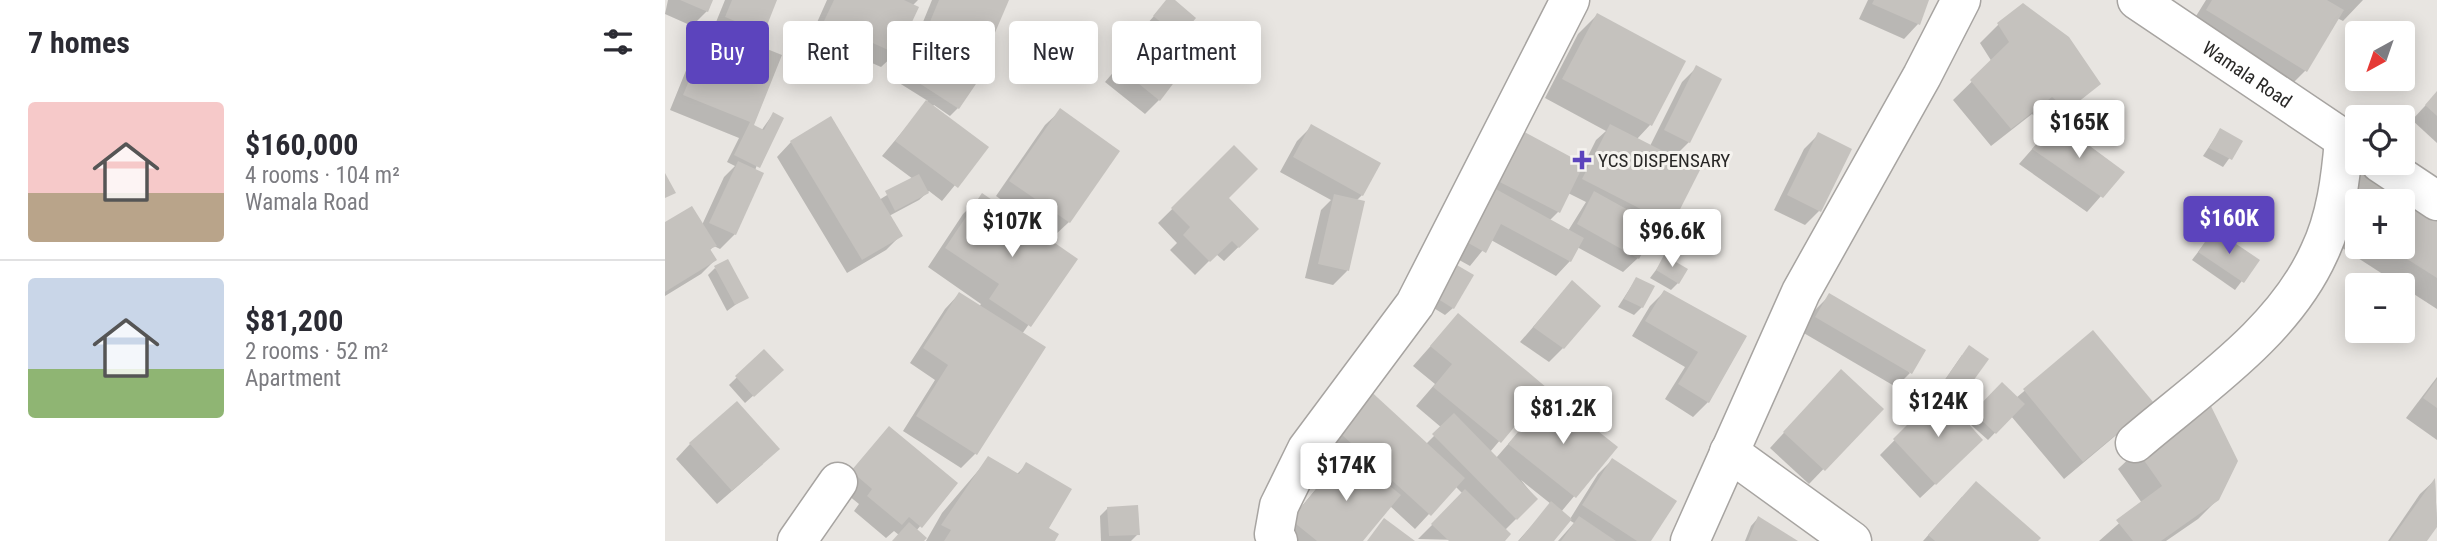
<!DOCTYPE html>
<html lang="en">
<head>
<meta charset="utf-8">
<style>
  body { margin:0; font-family:"Roboto Condensed",sans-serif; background:#f7f7f7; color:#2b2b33; height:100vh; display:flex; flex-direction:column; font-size:26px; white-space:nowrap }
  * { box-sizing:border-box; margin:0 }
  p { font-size:23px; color:#7c7c81 }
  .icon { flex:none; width:38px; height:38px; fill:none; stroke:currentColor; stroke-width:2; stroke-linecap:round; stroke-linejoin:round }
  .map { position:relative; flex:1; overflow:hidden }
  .panel { display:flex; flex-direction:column; background:#fff; width:665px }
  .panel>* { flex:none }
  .guide { position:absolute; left:21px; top:21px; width:665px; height:63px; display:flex; gap:14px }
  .needle { width:46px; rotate:220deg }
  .buttons { position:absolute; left:1680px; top:21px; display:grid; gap:14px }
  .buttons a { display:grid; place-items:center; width:70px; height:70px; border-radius:7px; background:#fff; box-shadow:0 4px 18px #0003; font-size:35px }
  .price { position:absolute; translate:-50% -60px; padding:0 16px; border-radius:7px; background:#fff; color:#222; font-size:23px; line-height:46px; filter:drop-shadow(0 2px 4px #0008) }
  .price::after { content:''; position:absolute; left:50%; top:42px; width:21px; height:16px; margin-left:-10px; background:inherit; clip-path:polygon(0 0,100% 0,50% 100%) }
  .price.selected { background:#5c44bd; color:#fff }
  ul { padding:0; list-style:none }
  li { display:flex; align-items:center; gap:21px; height:175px; padding:0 28px }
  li+li { border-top:2px solid #e1e1e2 }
  li span { display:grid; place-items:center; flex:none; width:196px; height:140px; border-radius:7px; color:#555 }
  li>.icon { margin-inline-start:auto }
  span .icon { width:84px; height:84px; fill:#fffc; stroke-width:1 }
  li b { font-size:30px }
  h2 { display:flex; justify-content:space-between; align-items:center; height:84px; padding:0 28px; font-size:30px }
  .pill { padding:0 24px; border-radius:7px; background:#fff; box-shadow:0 4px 18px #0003; font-size:24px; line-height:63px }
  .pill.selected { background:#5c44bd; color:#fff }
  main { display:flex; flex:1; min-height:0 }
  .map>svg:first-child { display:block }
  .shadow { fill:#0003; fill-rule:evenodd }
  .building { fill:#c5c2be }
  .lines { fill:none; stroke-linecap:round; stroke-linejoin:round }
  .minor-casing { stroke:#a7a4a1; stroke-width:41 }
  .minor { stroke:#fff; stroke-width:38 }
  .poi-dot { fill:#5c44bd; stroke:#f5f3ef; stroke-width:2.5 }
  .labels { text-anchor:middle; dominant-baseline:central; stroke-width:6; stroke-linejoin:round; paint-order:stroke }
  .street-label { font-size:19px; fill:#282726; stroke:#f5f3ef }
  .poi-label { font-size:19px; fill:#282726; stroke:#f5f3ef; text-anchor:start }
</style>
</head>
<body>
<main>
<section class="panel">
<h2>7 homes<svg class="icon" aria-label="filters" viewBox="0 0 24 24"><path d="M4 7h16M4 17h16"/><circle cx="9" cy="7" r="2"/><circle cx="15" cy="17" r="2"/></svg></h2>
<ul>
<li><span style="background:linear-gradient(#f6c9c9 65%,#b9a48a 0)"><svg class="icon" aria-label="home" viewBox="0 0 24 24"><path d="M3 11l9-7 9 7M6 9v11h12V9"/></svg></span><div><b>$160,000</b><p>4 rooms · 104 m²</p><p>Wamala Road</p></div></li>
<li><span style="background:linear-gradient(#c9d6e8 65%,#8fb573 0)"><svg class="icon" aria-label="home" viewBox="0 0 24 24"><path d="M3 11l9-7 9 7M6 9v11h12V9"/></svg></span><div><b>$81,200</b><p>2 rooms · 52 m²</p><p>Apartment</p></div></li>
</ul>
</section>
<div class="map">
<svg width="1772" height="541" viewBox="0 0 1772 541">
  <rect width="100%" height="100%" fill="#e8e5e1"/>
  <!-- shadow -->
  <g class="shadow">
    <polygon points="3,0 47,0 42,11 27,26 0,14"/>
    <polygon points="60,0 110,0 97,32 85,44 86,126 96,131 108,114 70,234 55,249 49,246 44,251 50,260 36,274 0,296 0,224 37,225 59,177 70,166 62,162 74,138 5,110 22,68 38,55 54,34 47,32"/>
    <polygon points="162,0 253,0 247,6 231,53 216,67 146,36"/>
    <polygon points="267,0 342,0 322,48 307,63 251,39"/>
    <polygon points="503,0 507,0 514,36 506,43 482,24"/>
    <polygon points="1203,0 1262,0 1253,24 1239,39 1194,19"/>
    <polygon points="1541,0 1698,0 1678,21 1672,18 1640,71 1621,90 1523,29"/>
    <path d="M932 15 1019 62 985 125 972 139 985 146 1017 82 1031 68 1024 142 1008 158 1006 224 991 238 985 235 973 258 958 272 912 247 905 261 891 276 826 240 805 266 778 251 844 125 918 166 931 140 941 131 880 98 913 34ZM903 193 921 202 903 231 884 221 893 212Z"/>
    <polygon points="1334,24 1434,84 1389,122 1457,172 1422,212 1354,164 1385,129 1367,114 1326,146 1288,100 1327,62 1315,43"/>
    <polygon points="475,41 494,100 480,114 440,82"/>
    <polygon points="275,59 293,108 285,116 269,105 267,107 321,147 277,201 264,191 254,200 224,216 236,235 221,250 182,273 112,157 126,142 214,200 248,179 217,156 263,101 231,81 245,63 263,74"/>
    <polygon points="1772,93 1772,143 1747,120"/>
    <polygon points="395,111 404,222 389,236 331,196 380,125"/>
    <polygon points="647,126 697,195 691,201 682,271 668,285 640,278 656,210 666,200 615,172 632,141"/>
    <polygon points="1555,130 1576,142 1558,167 1538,156"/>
    <polygon points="1154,134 1154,211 1140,225 1109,210 1139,149"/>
    <polygon points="569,148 561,198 592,229 559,261 551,254 530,275 505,250 512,243 493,223"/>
    <path d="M1695 173 1772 222V309L1651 231ZM1692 201H1738V247H1692Z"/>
    <polygon points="317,196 340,219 370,239 410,259 357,334 310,454 296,468 238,431 270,380 245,363 280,309 294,294 314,307 316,304 263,267 298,214"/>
    <polygon points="1549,231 1592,261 1570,290 1527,260"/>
    <polygon points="1000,258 1013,283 1006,290 985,278"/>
    <polygon points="785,263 788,308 780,315 759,302"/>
    <polygon points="50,268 81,297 62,311 43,275"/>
    <polygon points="971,279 977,307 969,315 953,307"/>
    <polygon points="907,282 898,348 884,362 855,342"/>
    <polygon points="999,292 1080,336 1043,402 1028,417 1000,399 1020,367 967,336 985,306"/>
    <polygon points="1165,295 1245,373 1231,387 1137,332 1150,310"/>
    <polygon points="793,315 879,388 825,452 831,458 885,396 950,447 896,512 905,519 933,474 947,460 984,541 893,541 909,523 904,520 886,541 853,541 886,504 856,480 871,499 840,530 837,541 753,539 798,494 790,486 750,529 725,506 696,541 620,541 613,535 675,460 652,439 686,403 761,444 777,428 751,406 770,384 748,366"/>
    <polygon points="1428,333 1468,421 1399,479 1346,416 1323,440 1305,424 1302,454 1255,498 1215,455 1275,394 1300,422 1337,384 1351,398"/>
    <polygon points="99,351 109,377 80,403 64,385"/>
    <polygon points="1297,355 1297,394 1290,401 1273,390"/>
    <polygon points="1772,377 1772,440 1741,418"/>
    <polygon points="1162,386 1216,409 1144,484 1105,448"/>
    <polygon points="224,429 291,484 251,531 257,541 229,541 234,535 229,531 221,538 189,511 194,504 173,487"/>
    <polygon points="25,444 98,464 52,504 11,459"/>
    <polygon points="1472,451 1553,499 1533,519 1501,541 1434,541 1477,503 1453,469"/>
    <polygon points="324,458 351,475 361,465 388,541 261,541 277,513"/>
    <polygon points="1770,480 1772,524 1760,541 1723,541 1755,494"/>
    <polygon points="1297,497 1371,541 1258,541"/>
    <polygon points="443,508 473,534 466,541 436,541 435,516"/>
    <polygon points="1093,518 1130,541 1080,541 1086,526"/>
  </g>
  <!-- building -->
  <g class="building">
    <polygon points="15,0 48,0 43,12"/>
    <polygon points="67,0 112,0 99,33 60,17"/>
    <polygon points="169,0 239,0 254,7 232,54 159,21"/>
    <polygon points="274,0 344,0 323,49 264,24"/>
    <polygon points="501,0 510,0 531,18 515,37 488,16"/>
    <polygon points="1209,0 1264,0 1255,25 1207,4"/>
    <polygon points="1547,0 1662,0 1679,10 1642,72 1541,10"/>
    <polygon points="1358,3 1404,37 1436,84 1403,110 1387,97 1346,129 1305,80 1344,42 1332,23"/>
    <polygon points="932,13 1021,61 987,126 897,79"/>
    <polygon points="55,30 117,55 89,125 99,130 108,112 119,118 95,168 69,155 85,122 18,95 36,52 46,56"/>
    <polygon points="475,39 517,72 495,101 453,67"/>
    <polygon points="275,57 313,81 294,109 237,72 245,60 265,73"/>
    <polygon points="1031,65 1057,79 1025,143 999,130"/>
    <polygon points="1772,91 1772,116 1760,105"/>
    <polygon points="261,100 324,147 293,188 230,141"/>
    <polygon points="395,108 455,151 405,223 344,181"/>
    <polygon points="166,116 238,236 197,260 125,141"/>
    <polygon points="1391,121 1460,172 1438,198 1367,149"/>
    <polygon points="843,123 919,164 895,213 821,175"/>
    <polygon points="646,124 716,163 698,196 628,157"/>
    <polygon points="945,124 1035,170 1007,225 917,179"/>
    <polygon points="1555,128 1578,141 1567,160 1544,148"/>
    <polygon points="1153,132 1187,149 1156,212 1122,195"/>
    <polygon points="569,145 593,169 564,198 594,229 574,248 567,241 545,262 518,235 525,227 506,208"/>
    <polygon points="73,161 99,173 71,235 44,223"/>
    <polygon points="1695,170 1772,220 1772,278 1723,247 1738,247 1738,201 1692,201 1692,227 1668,212"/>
    <polygon points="0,173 11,193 0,198"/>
    <polygon points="254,174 264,193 230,211 220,191"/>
    <polygon points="820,183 919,238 906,262 836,224 821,253 791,236"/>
    <polygon points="929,191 992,226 974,259 912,224"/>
    <polygon points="317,193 346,213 342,218 370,237 374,232 413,259 366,327 324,299 334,284 280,248"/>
    <polygon points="669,194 700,201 684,271 653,264"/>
    <polygon points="27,206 52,246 45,249 52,260 0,292 0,222"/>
    <polygon points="1549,229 1595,260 1579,283 1533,252"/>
    <polygon points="999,255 1023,269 1014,284 991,270"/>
    <polygon points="63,259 84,298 70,305 49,266"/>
    <polygon points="785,261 809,275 789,309 765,294"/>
    <polygon points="971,277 990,286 978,308 959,299"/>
    <polygon points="907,280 936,306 899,349 868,327"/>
    <polygon points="999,290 1082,336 1044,403 1013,384 1033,352 980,321"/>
    <polygon points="294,292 381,347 312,455 251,416 283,365 258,348"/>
    <polygon points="1164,293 1261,350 1247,374 1150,317"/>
    <polygon points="793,313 882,388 836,443 768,387 787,364 765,346"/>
    <polygon points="1428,330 1489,403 1418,462 1358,389"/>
    <polygon points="1304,345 1324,359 1298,395 1279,381"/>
    <polygon points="99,349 119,370 89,397 70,376"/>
    <polygon points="1176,369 1219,409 1160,471 1118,432"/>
    <polygon points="1772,379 1772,408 1758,398"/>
    <polygon points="1337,382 1360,404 1331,434 1308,412"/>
    <polygon points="700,386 800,478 766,516 665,424"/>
    <polygon points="1275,392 1318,440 1271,485 1228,439"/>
    <polygon points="885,393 953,447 911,498 843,444"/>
    <polygon points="1542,398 1573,461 1554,500 1496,541 1468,541 1451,520 1497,486 1471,449"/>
    <polygon points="72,401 115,449 67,491 24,443"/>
    <polygon points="789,413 873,499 852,520 767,434"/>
    <polygon points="224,426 293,483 257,528 244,517 237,525 202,496 207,489 186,471"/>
    <polygon points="682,451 736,495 698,541 652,541 626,520"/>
    <polygon points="323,456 354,474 361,462 407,489 384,528 394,534 390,541 279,541 286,530 276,525"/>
    <polygon points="947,458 1012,501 986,541 972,541 917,505"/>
    <polygon points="1770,478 1772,527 1762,541 1725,541"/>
    <polygon points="1311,481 1376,538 1373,541 1270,541 1263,535"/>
    <polygon points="800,489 846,534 840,541 784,541 766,524"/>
    <polygon points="886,501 907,519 889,541 854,541"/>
    <polygon points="473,505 475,535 444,536 442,507"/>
    <polygon points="914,516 951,541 896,541"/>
    <polygon points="1093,516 1133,541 1083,541"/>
    <polygon points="719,518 750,541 702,541"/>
    <polygon points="244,522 262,538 259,541 227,541"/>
  </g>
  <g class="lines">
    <!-- minor casing -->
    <g class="minor-casing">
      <g id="minor">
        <path id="s1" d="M1472 0 1692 148"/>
        <polyline points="1715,163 1772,201"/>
        <path d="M1470 443C1534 388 1618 333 1654 253 1671 218 1676 177 1679 139"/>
        <polyline points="1064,452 1187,541"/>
        <polyline points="132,541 173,482"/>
        <polyline points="613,541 609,534 614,506 642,449 750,304 905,0"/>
        <polyline points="1025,541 1136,292 1257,76 1296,0"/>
      </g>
    </g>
    <!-- minor -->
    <use href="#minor" class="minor"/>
  </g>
  <!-- markers -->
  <path class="poi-dot" d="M913.5 149.5h7v7h7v7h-7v7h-7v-7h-7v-7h7z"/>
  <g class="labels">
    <!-- street labels -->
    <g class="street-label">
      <text stroke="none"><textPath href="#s1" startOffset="133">Wamala Road</textPath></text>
    </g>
    <!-- poi labels -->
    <g class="poi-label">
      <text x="933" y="160">YCS DISPENSARY</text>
    </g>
  </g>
</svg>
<div class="buttons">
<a><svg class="needle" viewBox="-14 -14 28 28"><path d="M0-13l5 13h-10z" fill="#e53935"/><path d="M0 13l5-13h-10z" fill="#7c7c81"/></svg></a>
<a><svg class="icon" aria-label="locate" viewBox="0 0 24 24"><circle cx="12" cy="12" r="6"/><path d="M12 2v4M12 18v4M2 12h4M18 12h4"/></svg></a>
<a>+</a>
<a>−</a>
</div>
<b class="price" style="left:1414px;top:160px">$165K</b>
<b class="price selected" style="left:1564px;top:256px">$160K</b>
<b class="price" style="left:347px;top:259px">$107K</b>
<b class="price" style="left:1007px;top:269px">$96.6K</b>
<b class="price" style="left:1273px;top:439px">$124K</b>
<b class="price" style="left:898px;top:446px">$81.2K</b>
<b class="price" style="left:681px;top:503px">$174K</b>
<div class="guide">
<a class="pill selected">Buy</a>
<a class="pill">Rent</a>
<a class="pill">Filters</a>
<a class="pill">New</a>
<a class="pill">Apartment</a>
</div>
</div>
</main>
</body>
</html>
